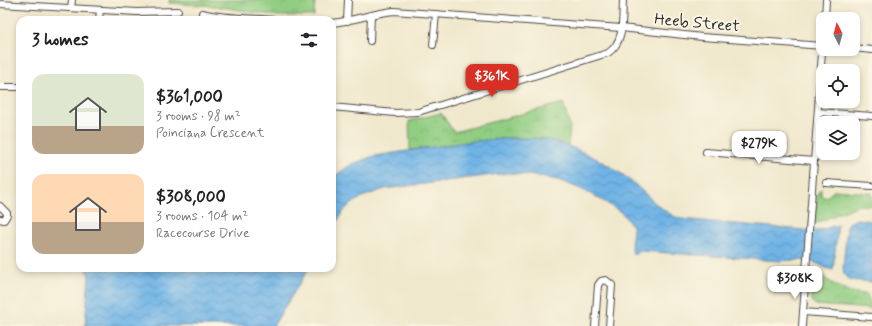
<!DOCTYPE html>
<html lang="en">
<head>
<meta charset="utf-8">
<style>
  body { margin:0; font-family:Mynerve,sans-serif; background:#f2f2f2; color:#202124; height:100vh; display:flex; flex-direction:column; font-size:15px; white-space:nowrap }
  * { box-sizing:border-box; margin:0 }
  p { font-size:13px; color:#757577 }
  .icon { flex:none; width:22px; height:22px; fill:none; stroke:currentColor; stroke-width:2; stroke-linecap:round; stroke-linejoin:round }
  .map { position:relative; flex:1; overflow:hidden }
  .drawer { position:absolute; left:16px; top:16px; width:320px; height:256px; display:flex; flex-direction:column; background:#fff; border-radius:12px; box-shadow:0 2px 6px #0003 }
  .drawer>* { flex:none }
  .needle { width:26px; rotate:354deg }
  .fabs { position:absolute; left:816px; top:12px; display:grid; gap:8px }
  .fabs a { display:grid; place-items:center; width:44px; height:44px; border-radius:8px; background:#fff; box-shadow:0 2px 6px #0003; font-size:20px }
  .price { position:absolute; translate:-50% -34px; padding:0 9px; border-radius:8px; background:#fff; color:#222; font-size:13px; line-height:26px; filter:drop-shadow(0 1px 2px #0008) }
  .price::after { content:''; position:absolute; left:50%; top:24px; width:12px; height:9px; margin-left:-6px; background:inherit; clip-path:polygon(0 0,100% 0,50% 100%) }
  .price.on { background:#d93025; color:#fff }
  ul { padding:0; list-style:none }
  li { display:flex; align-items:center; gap:12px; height:100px; padding:0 16px }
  li span { display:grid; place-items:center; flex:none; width:112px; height:80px; border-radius:12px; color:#555 }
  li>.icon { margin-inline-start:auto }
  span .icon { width:48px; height:48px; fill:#fffc; stroke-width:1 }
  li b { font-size:17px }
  h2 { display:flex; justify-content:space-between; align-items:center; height:48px; padding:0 16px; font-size:17px }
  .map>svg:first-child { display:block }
  .park { fill:url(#park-crowns); stroke:#5e7c56 }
  .water { fill:url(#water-waves); stroke:#4e7088 }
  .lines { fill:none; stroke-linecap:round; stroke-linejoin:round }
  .street-casing { stroke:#494743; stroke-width:8 }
  .street { stroke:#fff; stroke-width:6 }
  .labels { text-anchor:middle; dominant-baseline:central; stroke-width:4; stroke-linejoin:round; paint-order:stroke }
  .street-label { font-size:16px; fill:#2b2b2b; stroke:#fcf5e5 }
</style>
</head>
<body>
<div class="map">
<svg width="872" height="326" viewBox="0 0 872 326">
  <defs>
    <pattern id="park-crowns" width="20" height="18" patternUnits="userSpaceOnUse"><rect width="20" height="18" fill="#91cd82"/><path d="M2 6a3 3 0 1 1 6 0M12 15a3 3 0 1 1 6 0" fill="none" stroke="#7db070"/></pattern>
    <pattern id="water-waves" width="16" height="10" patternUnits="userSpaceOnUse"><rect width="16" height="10" fill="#70b4e6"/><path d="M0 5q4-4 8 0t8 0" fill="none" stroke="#5c93bb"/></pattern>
  </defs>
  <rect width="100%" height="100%" fill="#fcf5e5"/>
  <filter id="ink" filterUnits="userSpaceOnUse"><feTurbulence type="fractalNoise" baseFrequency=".025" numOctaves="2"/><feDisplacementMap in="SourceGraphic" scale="8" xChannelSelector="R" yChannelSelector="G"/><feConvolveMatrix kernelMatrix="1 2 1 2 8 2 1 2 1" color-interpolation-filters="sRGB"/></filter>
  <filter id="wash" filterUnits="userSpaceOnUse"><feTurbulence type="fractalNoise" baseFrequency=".012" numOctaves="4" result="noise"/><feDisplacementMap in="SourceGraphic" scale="16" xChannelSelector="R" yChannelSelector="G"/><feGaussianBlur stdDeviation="0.9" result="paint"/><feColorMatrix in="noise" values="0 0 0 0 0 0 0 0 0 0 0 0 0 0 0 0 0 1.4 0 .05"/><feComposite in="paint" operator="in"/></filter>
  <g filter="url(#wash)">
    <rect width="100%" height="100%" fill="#f0e8cc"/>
    <!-- park -->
    <g class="park">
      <polygon points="169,0 315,0 314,16 277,16 214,6 169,3"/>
      <polygon points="563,103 570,127 568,146 544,139 509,138 410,150 409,121 441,113 454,132"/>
      <polygon points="821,189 821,194 822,197 826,197 835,190 872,193 872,206 859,205 814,224 818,192"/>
      <path d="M809 270H813C834 284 842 293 867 294L872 309 816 305C808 301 813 288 812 280 811 277 810 273 809 270Z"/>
    </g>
    <!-- water -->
    <g class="water">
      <path d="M509 138C520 138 531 138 542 139 568 142 610 164 630 180 646 193 660 212 681 219L816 231 838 225 833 270C824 269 822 265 815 263 805 259 791 260 780 261L641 251 637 252 636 254H633L631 244 633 231 632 226 622 213 605 202 583 190 558 180 529 175 508 173 385 189 362 197 346 208 332 229V178L352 164 374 156 466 142Z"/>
      <polygon points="857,219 872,221 872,282 849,280 844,275 843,267 847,227 849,223"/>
      <polygon points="86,268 309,268 273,326 85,326 89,275"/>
    </g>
  </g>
  <g filter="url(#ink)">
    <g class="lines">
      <!-- street casing -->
      <g class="street-casing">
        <g id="street">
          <polyline points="0,4 137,12 178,11"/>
          <polyline points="71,8 72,0"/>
          <path d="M202 13C226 19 252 18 277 20"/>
          <polyline points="825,19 826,0"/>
          <polyline points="99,20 100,10"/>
          <polyline points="347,21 348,0"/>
          <path d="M332 23C353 21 373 13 394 11L621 28 702 37 823 46"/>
          <polyline points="370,41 371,15"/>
          <polyline points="433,45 436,14"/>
          <polyline points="853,48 872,50"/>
          <polyline points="0,87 20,87"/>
          <path d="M332 107 395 113 418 112 608 53C625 42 622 18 623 0"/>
          <polyline points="818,112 872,116"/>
          <polyline points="706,152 814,161"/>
          <polyline points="826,183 872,186"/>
          <polyline points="0,206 7,213 7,215 4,220 0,219"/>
          <polyline points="803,312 872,317"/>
          <polyline points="595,326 598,285 601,281 606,280 612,285 609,326"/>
          <polyline points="802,326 823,39"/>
        </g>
      </g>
      <!-- street -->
      <use href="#street" class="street"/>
    </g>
  </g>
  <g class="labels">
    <!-- street labels -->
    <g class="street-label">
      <text transform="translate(697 23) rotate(5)">Heeb Street</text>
    </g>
  </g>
</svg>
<div class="fabs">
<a><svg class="needle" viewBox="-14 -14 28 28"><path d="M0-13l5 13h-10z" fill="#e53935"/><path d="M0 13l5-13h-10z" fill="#757577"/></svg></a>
<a><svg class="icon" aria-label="locate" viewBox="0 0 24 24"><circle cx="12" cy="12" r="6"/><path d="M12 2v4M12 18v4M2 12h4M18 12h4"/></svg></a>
<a><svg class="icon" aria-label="layers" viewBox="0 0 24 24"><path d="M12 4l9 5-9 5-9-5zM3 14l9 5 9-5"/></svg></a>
</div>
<b class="price on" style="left:492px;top:98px">$361K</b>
<b class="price" style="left:759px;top:165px">$279K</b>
<b class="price" style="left:795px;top:300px">$308K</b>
<section class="drawer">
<h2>3 homes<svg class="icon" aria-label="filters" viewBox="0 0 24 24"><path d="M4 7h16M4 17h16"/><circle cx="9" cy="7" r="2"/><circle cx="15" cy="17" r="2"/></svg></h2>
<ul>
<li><span style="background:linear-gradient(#dfe7d0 65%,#b9a48a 0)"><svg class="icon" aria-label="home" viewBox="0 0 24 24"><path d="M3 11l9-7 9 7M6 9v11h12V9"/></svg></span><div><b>$361,000</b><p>3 rooms · 98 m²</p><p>Poinciana Crescent</p></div></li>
<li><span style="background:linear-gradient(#ffd9b3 60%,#b9a48a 0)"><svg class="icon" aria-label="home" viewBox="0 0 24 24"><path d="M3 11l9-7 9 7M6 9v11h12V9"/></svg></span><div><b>$308,000</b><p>3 rooms · 104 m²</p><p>Racecourse Drive</p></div></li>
</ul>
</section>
</div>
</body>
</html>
